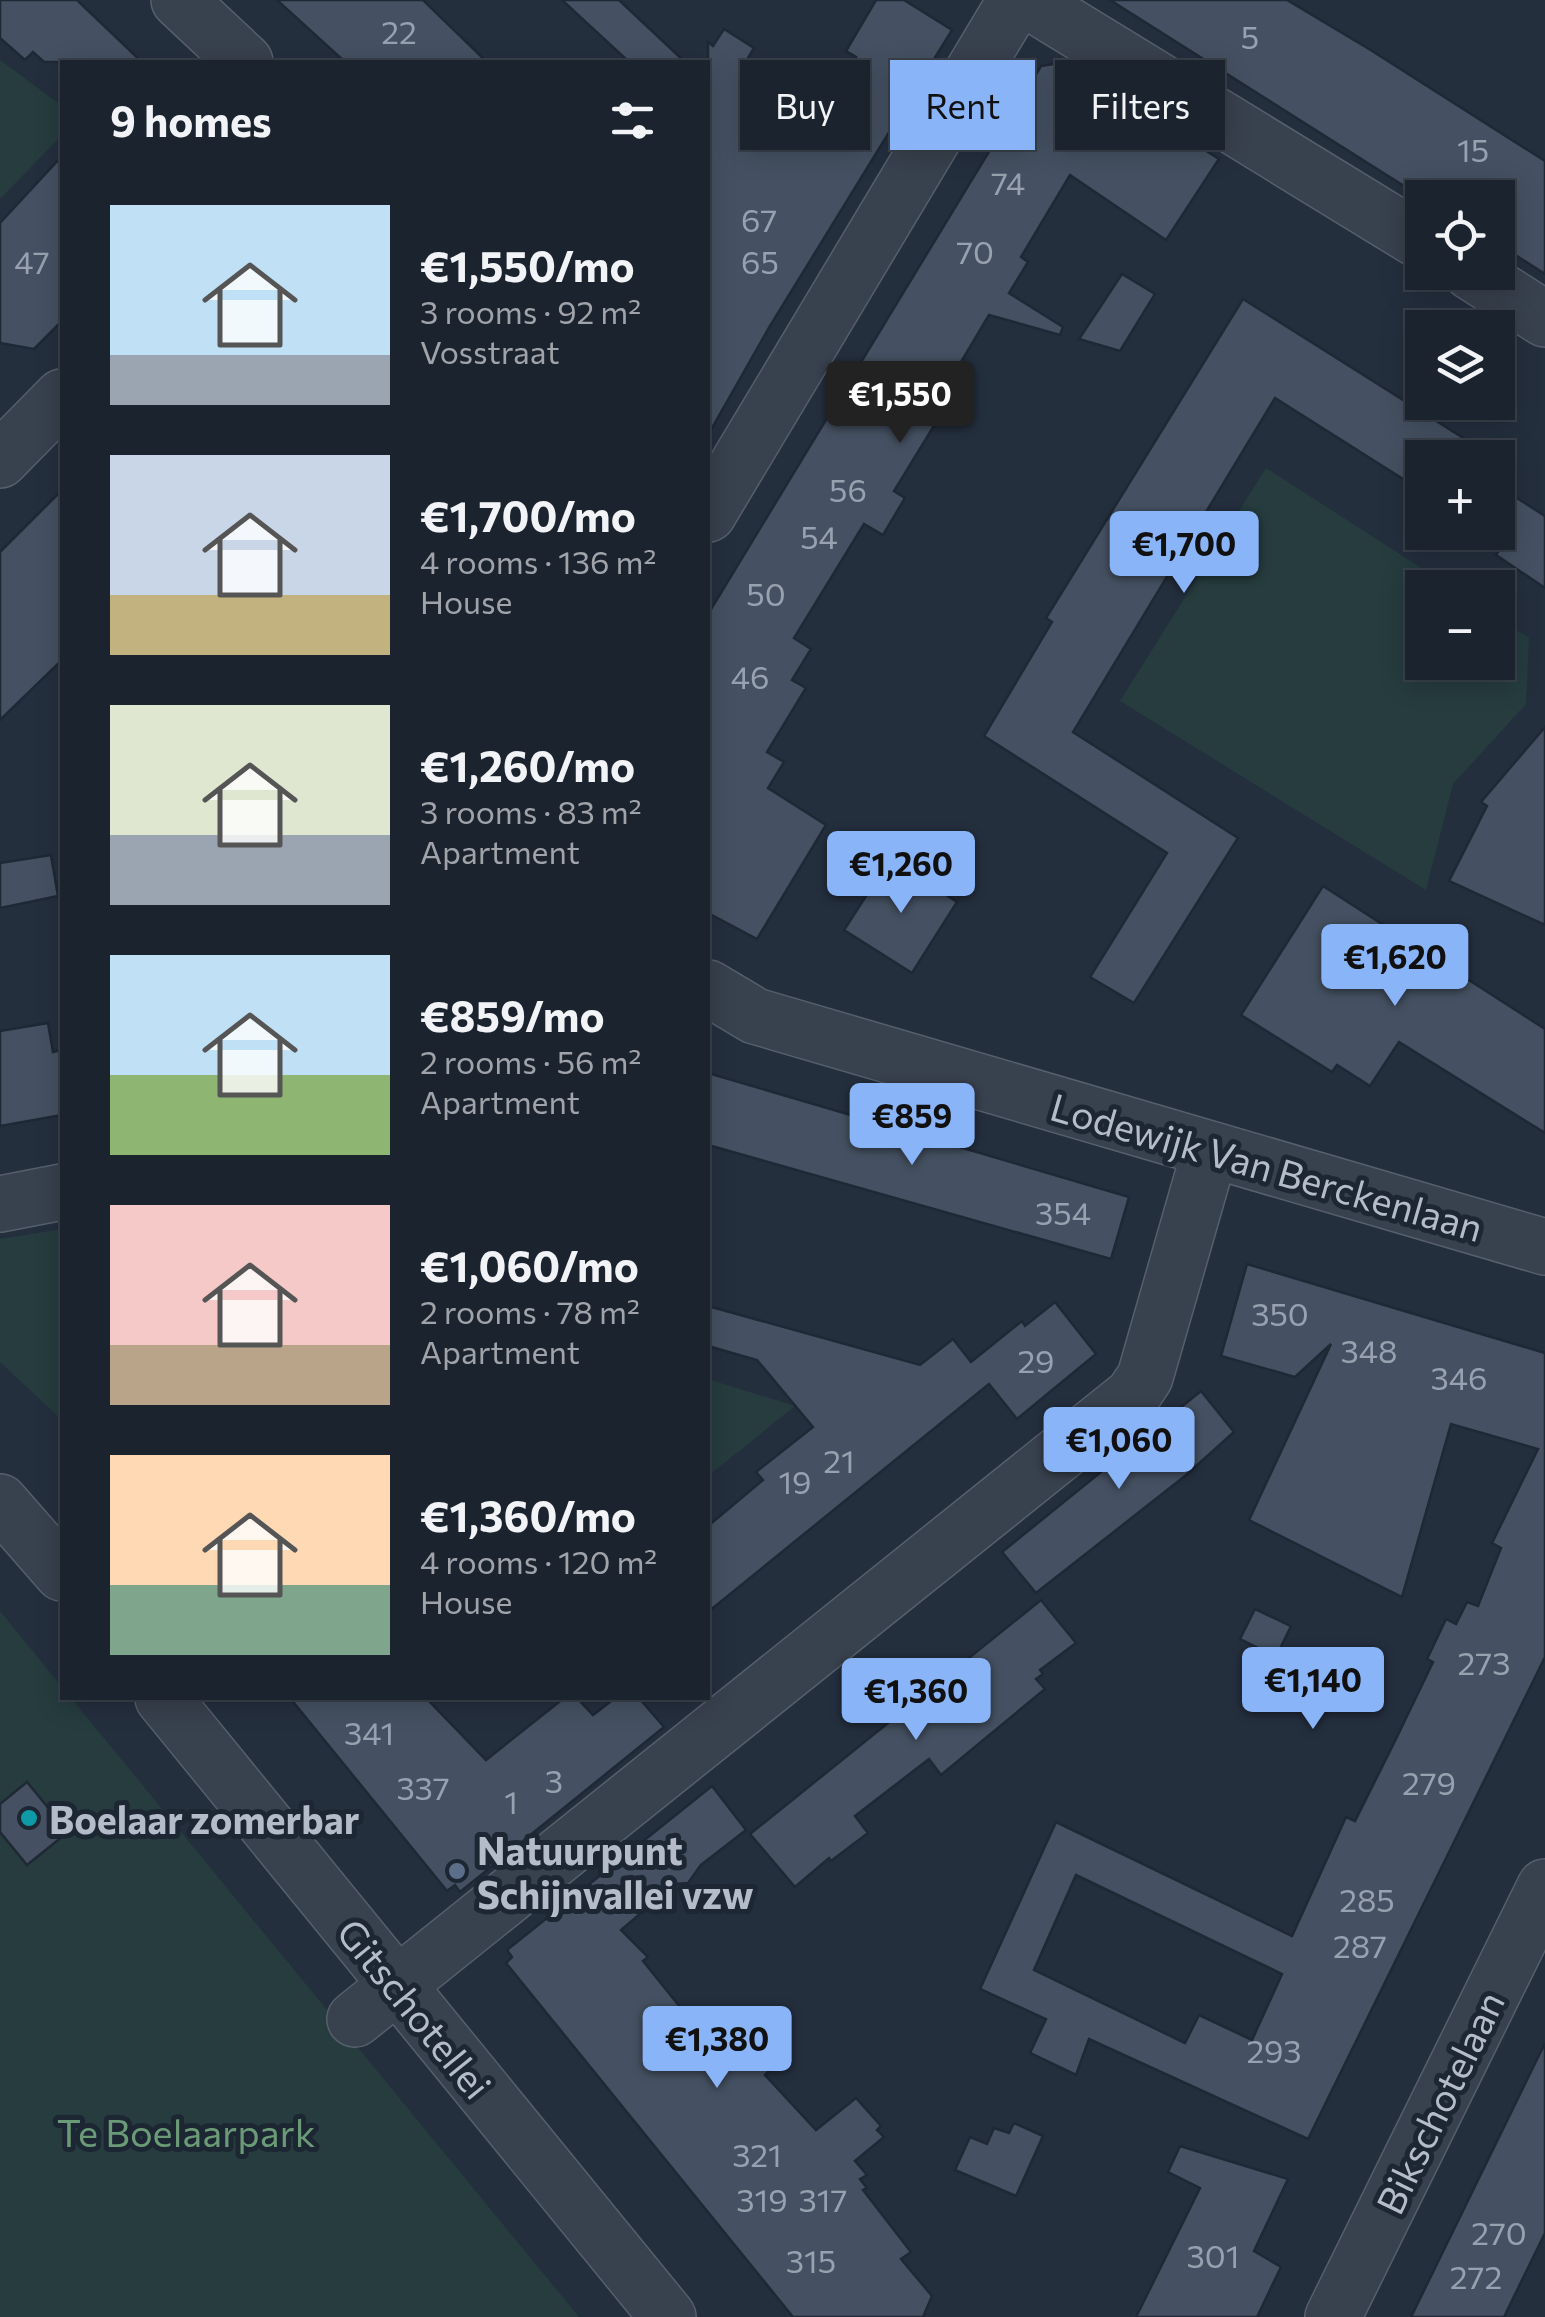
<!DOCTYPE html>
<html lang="en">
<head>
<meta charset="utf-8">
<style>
  body { margin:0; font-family:Commissioner,sans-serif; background:#282f3a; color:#f1f3f6; height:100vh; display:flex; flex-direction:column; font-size:38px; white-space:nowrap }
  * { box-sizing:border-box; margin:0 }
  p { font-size:32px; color:#a0a4aa }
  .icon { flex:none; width:55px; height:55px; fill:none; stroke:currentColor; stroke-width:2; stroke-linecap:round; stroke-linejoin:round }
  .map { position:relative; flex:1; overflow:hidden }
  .sheet { position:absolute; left:60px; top:60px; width:650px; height:1640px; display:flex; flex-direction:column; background:#1b232e; border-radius:0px; box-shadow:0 5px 25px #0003,0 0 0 2px #39404a }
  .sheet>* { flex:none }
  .banner { position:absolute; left:740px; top:60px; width:655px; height:90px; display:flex; gap:20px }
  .tools { position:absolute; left:1405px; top:180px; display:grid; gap:20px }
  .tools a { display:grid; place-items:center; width:110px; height:110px; border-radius:0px; background:#1b232e; box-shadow:0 5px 25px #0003,0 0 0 2px #39404a; font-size:50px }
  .price { position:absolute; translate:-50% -85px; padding:0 22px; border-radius:10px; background:#8ab4f8; color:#111; font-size:32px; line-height:65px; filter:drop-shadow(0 2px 5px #0008) }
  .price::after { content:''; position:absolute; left:50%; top:60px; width:30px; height:22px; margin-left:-15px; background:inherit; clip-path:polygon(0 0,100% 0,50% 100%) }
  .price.current { background:#222; color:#fff }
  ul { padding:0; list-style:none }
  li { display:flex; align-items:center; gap:30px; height:250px; padding:0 50px }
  li span { display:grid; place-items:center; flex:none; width:280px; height:200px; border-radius:0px; color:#555 }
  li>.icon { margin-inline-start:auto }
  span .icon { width:120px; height:120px; fill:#fffc; stroke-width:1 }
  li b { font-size:42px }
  h2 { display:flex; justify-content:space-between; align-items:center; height:120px; padding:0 50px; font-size:42px }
  .pill { padding:0 35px; border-radius:0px; background:#1b232e; box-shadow:0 5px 25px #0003,0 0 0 2px #39404a; font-size:35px; line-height:90px }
  .pill.current { background:#8ab4f8; color:#111 }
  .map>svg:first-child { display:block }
  .green { fill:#263c3f }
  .building { fill:#455162; stroke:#1f2835; stroke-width:2.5; fill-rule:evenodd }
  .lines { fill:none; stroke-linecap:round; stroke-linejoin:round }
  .minor-casing { stroke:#565f6c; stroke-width:58 }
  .minor { stroke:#38414e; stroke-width:55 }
  .culture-dot { fill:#0f9aa8; stroke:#1d2633; stroke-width:4 }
  .service-dot { fill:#5c6f8a; stroke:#1d2633; stroke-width:4 }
  .labels { text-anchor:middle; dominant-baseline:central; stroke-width:10; stroke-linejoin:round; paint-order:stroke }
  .number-label { font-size:32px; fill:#98a1af }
  .street-label { font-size:38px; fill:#b4bcc9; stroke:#1d2633 }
  .poi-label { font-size:38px; font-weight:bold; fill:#b4bcc9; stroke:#1d2633; text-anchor:start }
  .park-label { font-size:38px; fill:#6b9a76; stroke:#1d2633 }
</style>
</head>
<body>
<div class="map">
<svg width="1545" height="2317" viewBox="0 0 1545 2317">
  <rect width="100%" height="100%" fill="#242f3e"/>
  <!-- green -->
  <g class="green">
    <polygon points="0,60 62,106 62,135 0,199"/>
    <polygon points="1266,468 1451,587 1422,588 1422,662 1498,662 1498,618 1529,638 1526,704 1453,784 1426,890 1120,701"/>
    <polygon points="62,1229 62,1420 0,1362 0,1239"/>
    <polygon points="708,1379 795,1406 708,1476"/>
    <polygon points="0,1611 62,1687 62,1698 71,1698 579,2317 0,2317"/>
  </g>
  <!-- building -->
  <g class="building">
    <polygon points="0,0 77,0 142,62 44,62 33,52 25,60 0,38"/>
    <polygon points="277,0 423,0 487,62 345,62"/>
    <polygon points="562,0 619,0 685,62 629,62"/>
    <polygon points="876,0 904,0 952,30 770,326 708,435 708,42 713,46 724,29 754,48 744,65 820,113 856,57 846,51"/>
    <polygon points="1110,0 1287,0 1369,49 1545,161 1545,274 1498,244 1498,198 1423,198"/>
    <polygon points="1066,62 1219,159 1166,240 1070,175 1021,257 1028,262 1009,293 1063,327 1060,335 989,315 955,372 971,382 948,420 940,416 894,491 905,498 883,535 864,524 794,638 811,649 792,680 806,688 767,752 784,762 768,788 826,825 757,939 708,913 708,614 1041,66"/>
    <polygon points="62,156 62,321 34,349 0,343 0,223"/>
    <polygon points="1122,274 1155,294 1120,351 1079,339"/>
    <polygon points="1243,299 1495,458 1422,458 1422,491 1275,398 1073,732 1238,838 1134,1003 1090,977 1167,853 984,736 1052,622 1046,618"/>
    <polygon points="1498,486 1545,516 1545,588 1496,555 1504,542 1498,538"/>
    <polygon points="62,490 62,660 0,720 0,552"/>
    <polygon points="1545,727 1545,925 1449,881 1487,806 1481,802"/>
    <polygon points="51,855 58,896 0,908 0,863"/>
    <polygon points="890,859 957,902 912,973 844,930"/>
    <polygon points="1323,886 1545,1029 1545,1133 1399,1042 1370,1086 1337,1065 1332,1072 1241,1015"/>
    <polygon points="48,1023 53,1052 62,1050 62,1115 0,1126 0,1031"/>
    <polygon points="708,1073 1129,1197 1111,1259 708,1145"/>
    <path d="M1247 1264 1545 1353V1657L1308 2139 1089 2039 1076 2075 1030 2053 1046 2019 980 1989 1056 1822 1292 1936 1346 1817 1355 1821 1395 1741 1433 1662 1427 1659 1446 1619 1456 1624 1467 1602 1478 1606 1501 1548 1492 1543 1538 1449 1451 1424 1402 1597 1249 1520 1331 1344 1295 1377 1221 1356ZM1076 1875 1282 1974 1252 2040 1199 2015 1185 2043 1034 1970Z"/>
    <polygon points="1055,1302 1096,1354 1017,1419 989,1384 708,1612 708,1526 763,1480 756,1472 813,1427 757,1360 708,1346 708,1306 920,1365 953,1339 971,1362 1022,1321 1025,1326"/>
    <polygon points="1201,1391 1234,1432 1185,1476 1036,1593 1002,1552"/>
    <polygon points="1041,1600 1076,1643 1040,1670 1043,1674 1036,1679 1045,1689 941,1775 929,1759 855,1816 868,1833 831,1861 829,1858 795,1887 750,1834"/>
    <polygon points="1255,1609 1291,1626 1276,1657 1240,1639"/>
    <polygon points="290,1698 426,1698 486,1760 564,1698 577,1698 593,1715 615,1698 639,1698 664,1727 460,1892 455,1885 447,1891"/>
    <polygon points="27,1782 68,1832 27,1865 0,1832 0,1804"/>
    <polygon points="712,1786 746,1830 701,1865 688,1883 675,1884 621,1930 648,1957 643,1961 689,2018 695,2014 703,2022 721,2008 771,2069 765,2075 816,2130 856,2098 881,2126 877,2130 884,2137 855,2161 867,2175 860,2179 867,2188 863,2190 911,2252 901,2259 932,2296 923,2317 793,2317 506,1963 512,1957 507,1950"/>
    <polygon points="1545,2043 1545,2233 1504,2317 1411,2317"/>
    <polygon points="1014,2123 1043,2136 1016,2196 955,2170 970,2137 987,2144 994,2128 1009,2133"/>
    <polygon points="1180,2146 1288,2179 1254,2251 1281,2267 1257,2317 1136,2317 1200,2188 1168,2172"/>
  </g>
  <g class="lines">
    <!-- minor casing -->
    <g class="minor-casing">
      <g id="minor">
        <polyline points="179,0 245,62"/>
        <polyline points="1027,0 1422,242"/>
        <polyline points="1471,272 1545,319"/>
        <polyline points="0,460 62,397"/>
        <polyline points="708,514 1016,0"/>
        <polyline points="708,988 755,1016 1545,1247"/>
        <polyline points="0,1204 62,1192"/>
        <polyline points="0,1502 62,1573"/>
        <polyline points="163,1698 668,2317"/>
        <polyline points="355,2019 1133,1395 1145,1377 1210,1151"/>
        <polyline points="1333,2317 1545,1887"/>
      </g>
    </g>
    <!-- minor -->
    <use href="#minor" class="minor"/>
  </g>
  <!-- markers -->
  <circle class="culture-dot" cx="29" cy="1818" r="10"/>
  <circle class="service-dot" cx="457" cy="1871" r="10"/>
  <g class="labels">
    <!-- number labels -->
    <g class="number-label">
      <text x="399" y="31">22</text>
      <text x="1250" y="36">5</text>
      <text x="1473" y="149">15</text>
      <text x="1008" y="182">74</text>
      <text x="759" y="219">67</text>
      <text x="975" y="251">70</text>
      <text x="32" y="261">47</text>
      <text x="760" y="261">65</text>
      <text x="848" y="489">56</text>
      <text x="819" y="536">54</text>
      <text x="766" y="593">50</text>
      <text x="750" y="676">46</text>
      <text x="1063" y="1212">354</text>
      <text x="1280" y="1313">350</text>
      <text x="1369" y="1350">348</text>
      <text x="1036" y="1360">29</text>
      <text x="1459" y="1377">346</text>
      <text x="839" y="1460">21</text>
      <text x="795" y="1481">19</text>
      <text x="1484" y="1662">273</text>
      <text x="369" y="1732">341</text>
      <text x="554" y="1780">3</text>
      <text x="1429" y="1782">279</text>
      <text x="423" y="1787">337</text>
      <text x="511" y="1801">1</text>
      <text x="1367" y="1899">285</text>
      <text x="1360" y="1945">287</text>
      <text x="1274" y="2050">293</text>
      <text x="757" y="2154">321</text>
      <text x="762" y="2199">319</text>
      <text x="823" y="2199">317</text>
      <text x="1499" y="2232">270</text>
      <text x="1213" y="2255">301</text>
      <text x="811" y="2260">315</text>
      <text x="1476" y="2276">272</text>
    </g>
    <!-- street labels -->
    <g class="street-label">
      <text transform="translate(1267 1166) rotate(16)">Lodewijk Van Berckenlaan</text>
      <text transform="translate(415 2008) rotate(51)">Gitschotellei</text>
      <text transform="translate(1439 2102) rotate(-64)">Bikschotelaan</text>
    </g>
    <!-- poi labels -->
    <g class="poi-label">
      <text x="49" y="1818">Boelaar zomerbar</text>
      <text x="477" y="1849">Natuurpunt<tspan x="477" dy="44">Schijnvallei vzw</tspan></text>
    </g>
    <!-- park labels -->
    <g class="park-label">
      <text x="186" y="2131">Te Boelaarpark</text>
    </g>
  </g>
</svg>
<div class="tools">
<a><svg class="icon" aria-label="locate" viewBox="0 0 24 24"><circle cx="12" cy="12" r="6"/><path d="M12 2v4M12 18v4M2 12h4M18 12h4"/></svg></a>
<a><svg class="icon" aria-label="layers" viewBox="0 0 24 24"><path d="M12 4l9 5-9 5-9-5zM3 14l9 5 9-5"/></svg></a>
<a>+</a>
<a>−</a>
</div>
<b class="price current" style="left:900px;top:446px">€1,550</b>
<b class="price" style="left:1184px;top:596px">€1,700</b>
<b class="price" style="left:901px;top:916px">€1,260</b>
<b class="price" style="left:1395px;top:1009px">€1,620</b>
<b class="price" style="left:912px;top:1168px">€859</b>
<b class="price" style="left:1119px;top:1492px">€1,060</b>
<b class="price" style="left:1313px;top:1732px">€1,140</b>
<b class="price" style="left:916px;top:1743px">€1,360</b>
<b class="price" style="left:717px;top:2091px">€1,380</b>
<div class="banner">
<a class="pill">Buy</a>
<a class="pill current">Rent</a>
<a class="pill">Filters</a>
</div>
<section class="sheet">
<h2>9 homes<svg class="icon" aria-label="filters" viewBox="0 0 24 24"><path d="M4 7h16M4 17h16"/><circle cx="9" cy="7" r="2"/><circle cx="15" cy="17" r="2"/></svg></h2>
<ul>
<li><span style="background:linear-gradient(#bfe0f5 75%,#9aa5b1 0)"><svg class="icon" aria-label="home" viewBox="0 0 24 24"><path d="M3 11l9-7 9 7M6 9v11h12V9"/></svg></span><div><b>€1,550/mo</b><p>3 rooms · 92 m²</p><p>Vosstraat</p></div></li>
<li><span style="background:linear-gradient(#c9d6e8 70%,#c2b280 0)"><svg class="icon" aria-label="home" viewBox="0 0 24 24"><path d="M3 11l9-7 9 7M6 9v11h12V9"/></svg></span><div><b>€1,700/mo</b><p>4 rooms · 136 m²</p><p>House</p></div></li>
<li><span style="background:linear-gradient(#dfe7d0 65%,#9aa5b1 0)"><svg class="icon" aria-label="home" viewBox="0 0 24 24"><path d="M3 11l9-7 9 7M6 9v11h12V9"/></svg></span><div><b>€1,260/mo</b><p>3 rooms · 83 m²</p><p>Apartment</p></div></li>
<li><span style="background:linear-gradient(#bfe0f5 60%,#8fb573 0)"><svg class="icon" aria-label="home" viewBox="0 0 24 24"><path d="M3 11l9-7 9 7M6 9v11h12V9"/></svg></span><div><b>€859/mo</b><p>2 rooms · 56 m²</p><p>Apartment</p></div></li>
<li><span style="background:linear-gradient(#f6c9c9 70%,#b9a48a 0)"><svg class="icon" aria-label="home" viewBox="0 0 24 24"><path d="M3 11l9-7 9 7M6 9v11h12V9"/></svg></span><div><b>€1,060/mo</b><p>2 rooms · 78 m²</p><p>Apartment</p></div></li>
<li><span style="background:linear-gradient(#ffd9b3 65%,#7fa58c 0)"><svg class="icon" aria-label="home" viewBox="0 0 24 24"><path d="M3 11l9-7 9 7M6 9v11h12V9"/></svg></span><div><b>€1,360/mo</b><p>4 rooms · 120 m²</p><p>House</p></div></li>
</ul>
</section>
</div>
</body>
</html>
